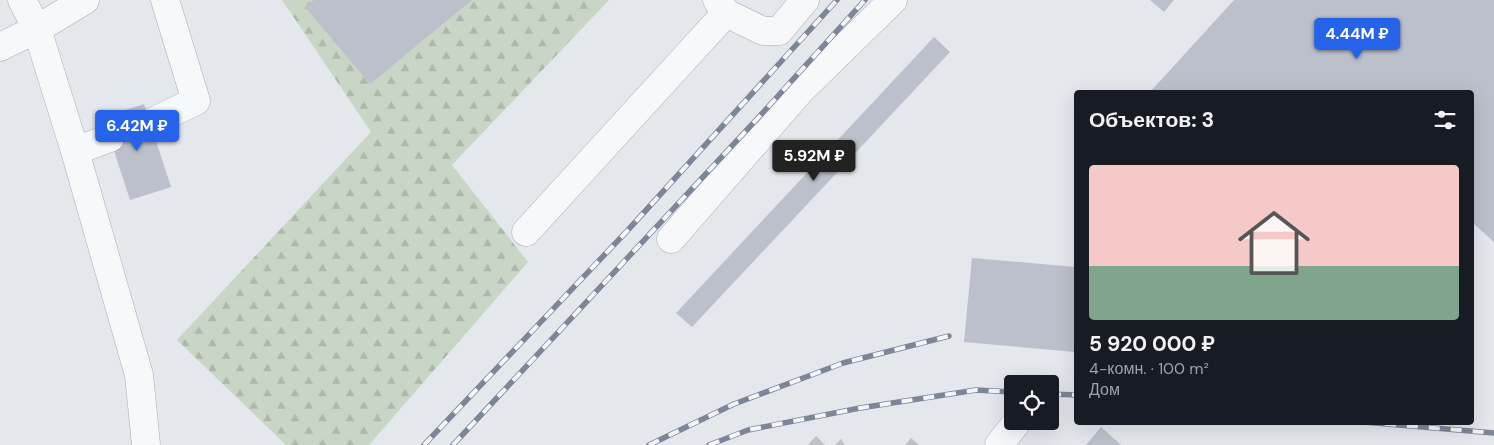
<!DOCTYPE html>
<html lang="ru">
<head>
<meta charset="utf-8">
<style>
  body { margin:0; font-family:"DM Sans",sans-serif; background:#20242c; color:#f1f3f6; height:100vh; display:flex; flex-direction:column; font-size:19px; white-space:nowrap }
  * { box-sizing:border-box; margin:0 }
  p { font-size:16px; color:#9ea1a6 }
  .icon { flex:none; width:28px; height:28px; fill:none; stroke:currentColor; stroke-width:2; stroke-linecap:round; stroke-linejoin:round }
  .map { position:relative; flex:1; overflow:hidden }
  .side { position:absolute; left:1074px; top:90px; width:400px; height:335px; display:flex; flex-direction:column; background:#171b24; border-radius:5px; box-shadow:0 5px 20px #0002 }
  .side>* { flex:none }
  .tools { position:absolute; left:1004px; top:375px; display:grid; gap:10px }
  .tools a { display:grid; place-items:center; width:55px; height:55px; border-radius:5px; background:#171b24; box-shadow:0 5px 20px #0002; font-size:25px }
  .price { position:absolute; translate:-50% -42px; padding:0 11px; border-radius:5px; background:#2563eb; color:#fff; font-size:16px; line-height:32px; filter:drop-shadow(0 1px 2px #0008) }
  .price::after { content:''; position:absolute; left:50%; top:30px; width:15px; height:11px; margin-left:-8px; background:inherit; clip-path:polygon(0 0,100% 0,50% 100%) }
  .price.selected { background:#222; color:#fff }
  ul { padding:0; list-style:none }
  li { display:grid; align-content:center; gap:10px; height:265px; padding:0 15px }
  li+li { border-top:1px solid #363941 }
  li span { display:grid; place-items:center; height:155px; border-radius:5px; color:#555 }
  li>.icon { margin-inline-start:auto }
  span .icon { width:90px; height:90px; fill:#fffc; stroke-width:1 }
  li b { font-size:21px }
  h2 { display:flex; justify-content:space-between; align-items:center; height:60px; padding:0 15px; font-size:21px }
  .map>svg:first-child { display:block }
  .forest { fill:url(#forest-firs) }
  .building { fill:#bbc0ca }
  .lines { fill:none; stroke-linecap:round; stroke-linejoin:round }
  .minor-tunnel { stroke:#bfc3cb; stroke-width:28; stroke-dasharray:28 14; stroke-linecap:butt }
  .minor-casing { stroke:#a9aeb7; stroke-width:29 }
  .minor { stroke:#f7f8fa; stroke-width:28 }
  .rail-casing { stroke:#7d8696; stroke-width:5.5 }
  .rail { stroke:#f4f6f9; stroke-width:4; stroke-dasharray:11; stroke-linecap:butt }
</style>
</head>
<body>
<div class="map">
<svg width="1494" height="445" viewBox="0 0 1494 445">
  <defs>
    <pattern id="forest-firs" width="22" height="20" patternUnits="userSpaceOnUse" patternTransform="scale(1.25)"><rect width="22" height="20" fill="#c9d6c5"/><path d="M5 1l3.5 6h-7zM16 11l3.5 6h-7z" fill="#adb8ab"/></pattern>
  </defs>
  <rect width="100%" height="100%" fill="#e4e7ec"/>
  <!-- forest -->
  <polygon class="forest" points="282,0 609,0 452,165 528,262 369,445 286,445 177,340 371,132"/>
  <!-- building -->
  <g class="building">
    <polygon points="314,0 472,0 370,84 305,7"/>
    <polygon points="1150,0 1174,0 1164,12"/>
    <polygon points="1234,0 1494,0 1494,242 1474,224 1471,228 1471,92 1150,92"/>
    <polygon points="934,37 950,52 692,327 676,313"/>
    <polygon points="144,104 171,187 130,200 103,117"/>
    <polygon points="972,258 1076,267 1076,352 964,342"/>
    <polygon points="1101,427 1121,445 1086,445"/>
    <polygon points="816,436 825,445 808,445"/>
    <polygon points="911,438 919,445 905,445"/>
    <polygon points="841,439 845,445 835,445"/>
  </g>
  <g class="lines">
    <!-- minor-tunnel -->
    <polyline class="minor-tunnel" points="110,138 150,123"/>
    <!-- minor casing -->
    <g class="minor-casing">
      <g id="minor">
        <polyline points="22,0 37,29 75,151 139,375 146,445"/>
        <polyline points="717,0 726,13 763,31 779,31 805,0"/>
        <polyline points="0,47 37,29 85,0"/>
        <polyline points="150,123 196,101 165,0"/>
        <polyline points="75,151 110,138"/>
        <polyline points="526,232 726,13"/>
        <polyline points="671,239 800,91 893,0"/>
        <polyline points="999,445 1017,422"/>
      </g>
    </g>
    <!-- minor -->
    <use href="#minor" class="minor"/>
    <!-- rail casing -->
    <g class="rail-casing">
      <g id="rail">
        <polyline points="1050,394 1076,395"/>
        <polyline points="1363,422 1494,433"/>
        <polyline points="424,445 628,230 837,0"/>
        <polyline points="453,445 758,118 865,0"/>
        <polyline points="649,445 734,404 843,363 949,336"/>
        <polyline points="709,445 748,430 860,408 976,390 1012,392"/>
      </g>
    </g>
    <!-- rail -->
    <use href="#rail" class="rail"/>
  </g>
</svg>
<div class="tools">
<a><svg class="icon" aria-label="locate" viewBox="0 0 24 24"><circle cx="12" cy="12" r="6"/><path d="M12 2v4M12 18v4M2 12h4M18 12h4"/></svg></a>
</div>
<b class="price" style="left:1357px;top:60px">4.44M ₽</b>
<b class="price" style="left:137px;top:152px">6.42M ₽</b>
<b class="price selected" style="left:814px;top:182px">5.92M ₽</b>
<section class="side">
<h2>Объектов: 3<svg class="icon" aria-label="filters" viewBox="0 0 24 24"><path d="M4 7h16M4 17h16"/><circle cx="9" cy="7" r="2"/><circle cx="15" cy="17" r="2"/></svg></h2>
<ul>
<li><span style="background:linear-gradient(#f6c9c9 65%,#7fa58c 0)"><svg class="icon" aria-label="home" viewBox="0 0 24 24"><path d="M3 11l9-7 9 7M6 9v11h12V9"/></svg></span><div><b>5 920 000 ₽</b><p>4-комн. · 100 m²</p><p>Дом</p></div></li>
</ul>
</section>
</div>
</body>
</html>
